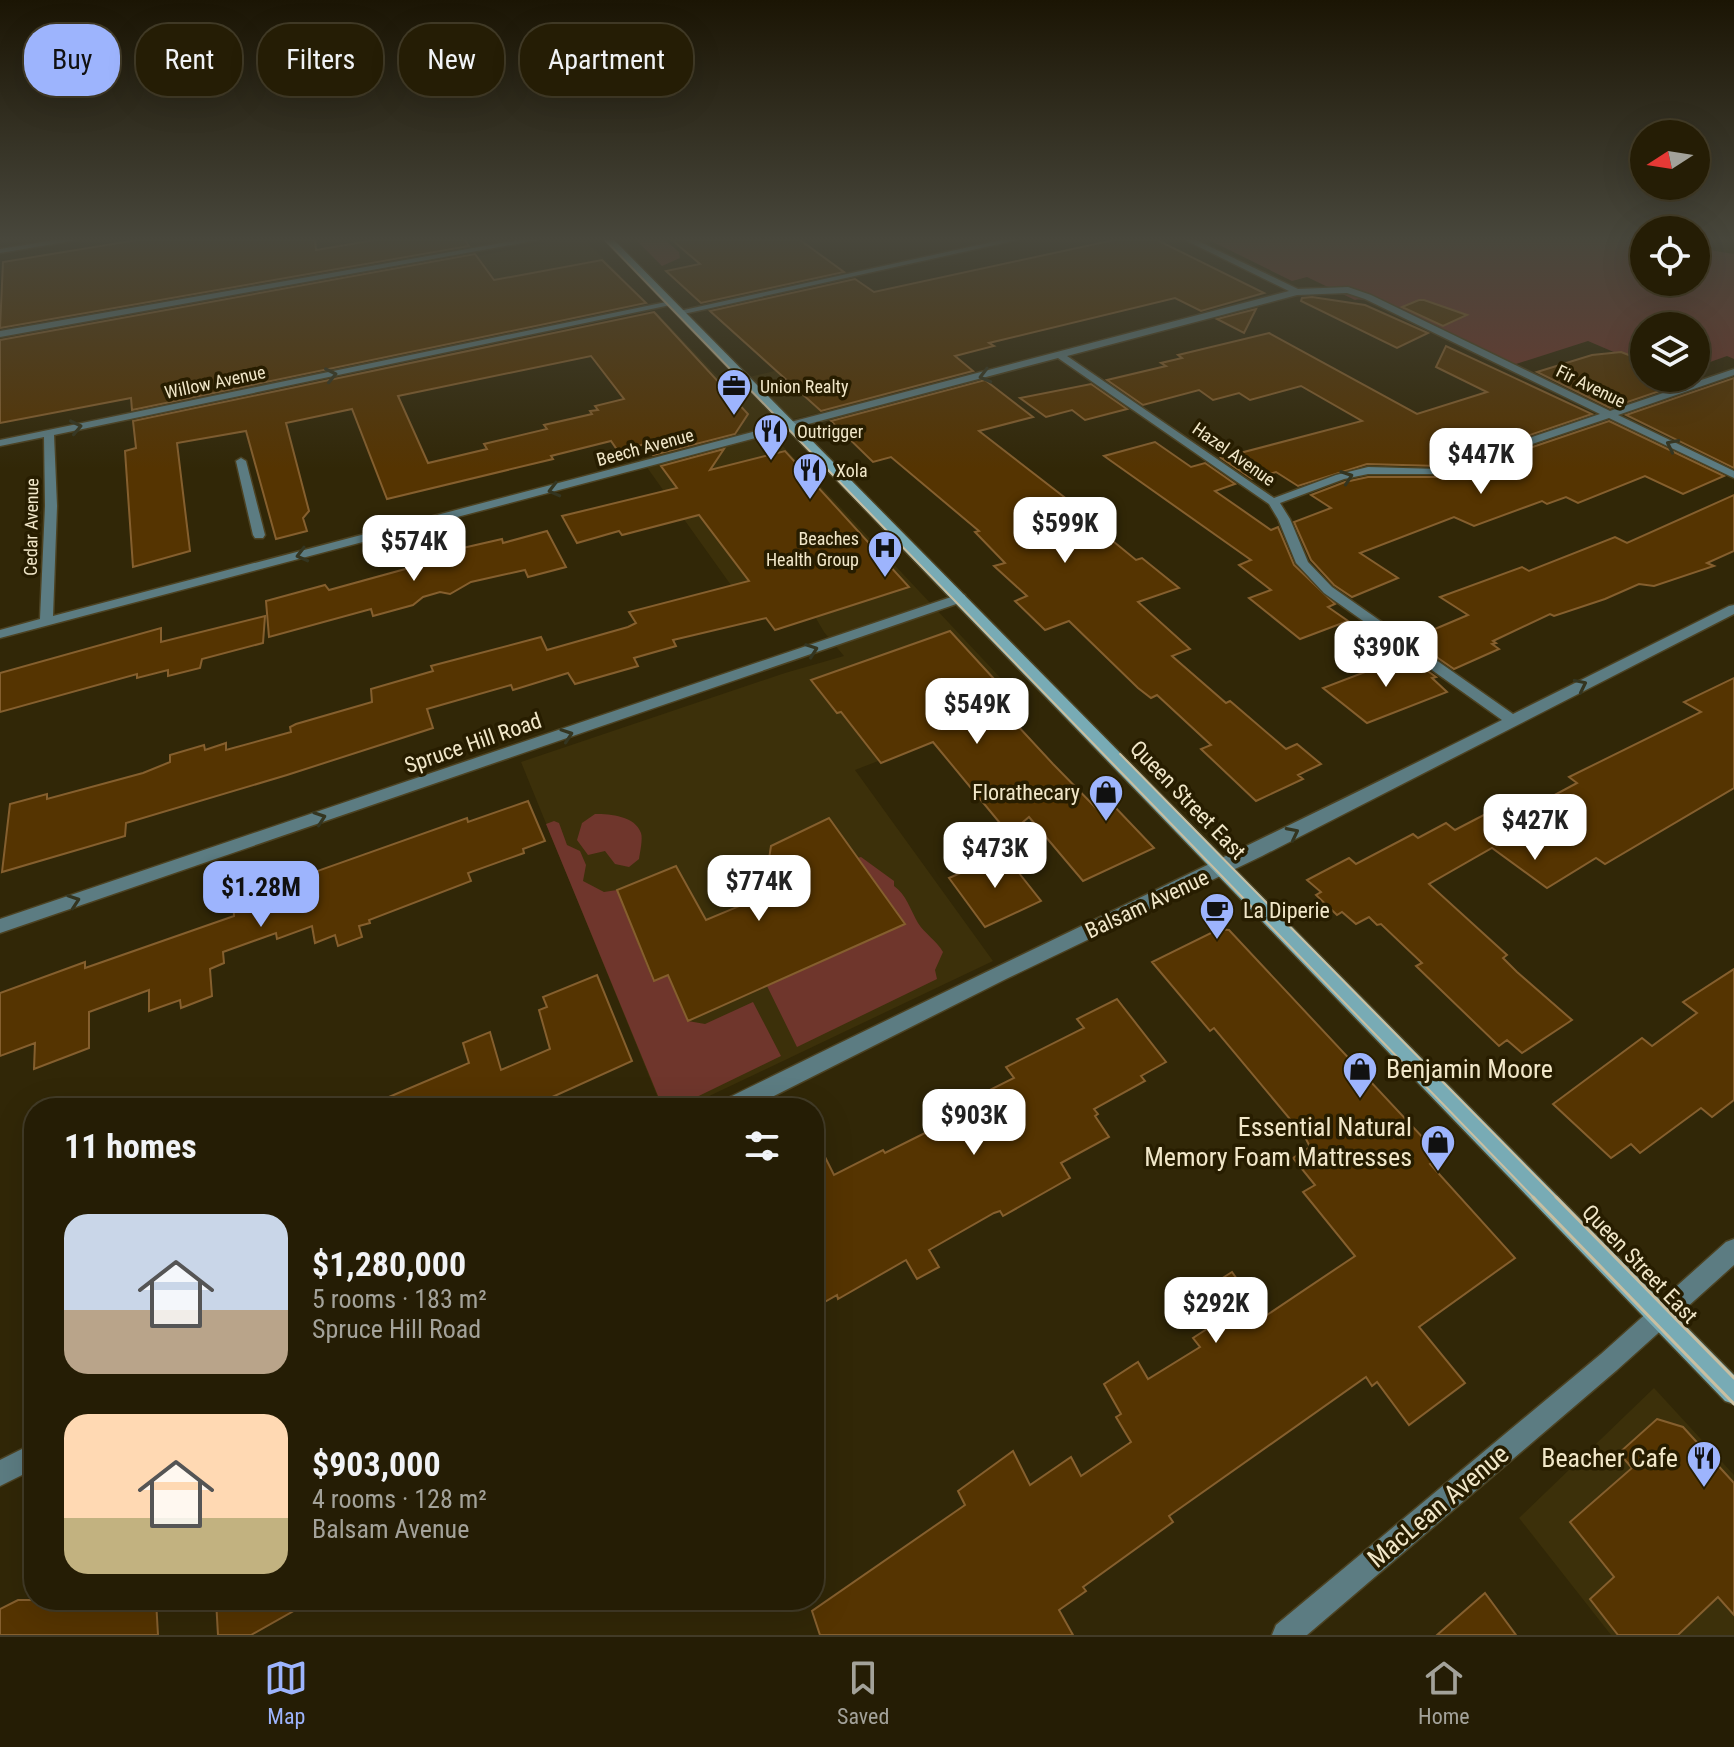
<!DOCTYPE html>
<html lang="en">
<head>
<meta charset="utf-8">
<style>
  body { margin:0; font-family:"Roboto Condensed",sans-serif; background:#312a13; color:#f1f3f6; height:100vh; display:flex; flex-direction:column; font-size:30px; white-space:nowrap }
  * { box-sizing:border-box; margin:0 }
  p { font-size:26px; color:#a3a29a }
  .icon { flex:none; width:44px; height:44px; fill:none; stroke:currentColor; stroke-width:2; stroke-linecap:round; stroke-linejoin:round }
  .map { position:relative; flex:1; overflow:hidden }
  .drawer { position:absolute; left:24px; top:1098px; width:800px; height:512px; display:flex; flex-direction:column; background:#251d05; border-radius:32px; box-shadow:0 8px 32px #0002,0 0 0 2px #423b27 }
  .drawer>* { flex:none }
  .hud { position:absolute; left:24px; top:24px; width:800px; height:72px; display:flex; gap:16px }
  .needle { width:52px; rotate:258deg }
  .fabs { position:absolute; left:1630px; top:120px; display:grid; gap:16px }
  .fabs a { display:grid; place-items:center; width:80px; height:80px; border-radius:50%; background:#251d05; box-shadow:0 8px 32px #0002,0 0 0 2px #423b27; font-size:40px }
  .price { position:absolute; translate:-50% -68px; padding:0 18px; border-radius:16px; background:#fff; color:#222; font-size:26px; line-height:52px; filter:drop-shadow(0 2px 4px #0008) }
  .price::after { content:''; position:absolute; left:50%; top:48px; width:24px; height:18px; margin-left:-12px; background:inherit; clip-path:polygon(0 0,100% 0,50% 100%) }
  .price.active { background:#9db4fd; color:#111 }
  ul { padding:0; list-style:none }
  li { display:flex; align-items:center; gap:24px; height:200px; padding:0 40px }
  li span { display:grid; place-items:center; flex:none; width:224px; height:160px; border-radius:24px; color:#555 }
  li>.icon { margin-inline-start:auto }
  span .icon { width:96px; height:96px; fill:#fffc; stroke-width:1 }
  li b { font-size:34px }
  h2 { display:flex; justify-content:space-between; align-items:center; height:96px; padding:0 40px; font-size:34px }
  .tag { padding:0 28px; border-radius:32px; background:#251d05; box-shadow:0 8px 32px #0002,0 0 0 2px #423b27; font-size:28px; line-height:72px }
  .tag.active { background:#9db4fd; color:#111 }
  .dock { display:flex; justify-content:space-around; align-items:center; height:112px; border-top:2px solid #423b27; background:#251d05; font-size:22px; color:#a3a29a }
  .dock a { display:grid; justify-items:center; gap:4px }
  .dock .active { color:#9db4fd }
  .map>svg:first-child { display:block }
  .built { fill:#3c300a }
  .green { fill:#6f362c }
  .building { fill:#553401; stroke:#855f2e; stroke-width:2; fill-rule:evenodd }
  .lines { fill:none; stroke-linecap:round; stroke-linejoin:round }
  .minor-casing { stroke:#4c4222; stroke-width:3 }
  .secondary-casing { stroke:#4c4222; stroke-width:3 }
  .minor { fill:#5c7c82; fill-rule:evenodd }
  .secondary { fill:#78abb5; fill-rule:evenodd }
  .tram-far1 { stroke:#c9bfa1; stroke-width:2 }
  .tram { stroke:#c9bfa1; stroke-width:3 }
  .oneway { stroke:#343520 }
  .labels { text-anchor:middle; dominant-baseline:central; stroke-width:7; stroke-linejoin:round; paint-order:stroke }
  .far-street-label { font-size:18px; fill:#f1e7c9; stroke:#271d00 }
  .far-poi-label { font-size:18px; fill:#f1e7c9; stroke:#271d00; text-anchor:start }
  .street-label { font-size:22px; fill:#f1e7c9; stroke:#271d00 }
  .poi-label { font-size:22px; fill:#f1e7c9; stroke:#271d00; text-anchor:end }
  .near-poi-label { font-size:26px; fill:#f1e7c9; stroke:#271d00; text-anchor:end }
  .near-street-label { font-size:26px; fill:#f1e7c9; stroke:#271d00 }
</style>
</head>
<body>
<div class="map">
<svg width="1734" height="1635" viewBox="0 0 1734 1635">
  <rect width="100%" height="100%" fill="#312707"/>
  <!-- built -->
  <g class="built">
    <polygon points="563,240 586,241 621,276 497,299 467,258"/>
    <polygon points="656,312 724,383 839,356 888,396 764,426 1025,704 855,770 993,961 684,1108 662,1108 521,762 785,673 844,656 824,632 796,584 743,602 641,459 713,441 649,371 630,375 587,326"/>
    <polygon points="1654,1388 1734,1475 1734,1635 1611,1635 1519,1518"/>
  </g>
  <!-- green -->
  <g class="green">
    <polygon points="636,240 665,240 679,252 680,258 662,266"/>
    <path d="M1209 240H1644V282H1696V248L1734 254V359L1727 356 1696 367V326H1644V365L1588 341 1513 365C1486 352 1378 294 1355 300L1307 277 1292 281Z"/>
    <path d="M595 814C611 814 635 816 641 833 643 839 640 852 639 859L629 867 615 864 605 851 588 855 577 840 582 823Z"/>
    <polygon points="554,821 559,823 567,845 580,851 586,865 583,881 604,892 617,890 653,981 668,975 688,1021 705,1024 753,1002 781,1056 674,1108 663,1108 546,824"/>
    <path d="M861 857 894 881V886C906 894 911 911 918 923 925 934 936 940 943 952L935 970 937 979 797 1047 767 986 905 924 857 858Z"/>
  </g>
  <!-- building -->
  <g class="building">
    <polygon points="137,240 315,240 316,250 375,240 465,240 469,246 0,328 3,262"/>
    <polygon points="672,240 800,240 844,272 701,303 666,271 700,264"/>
    <polygon points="1114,240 1157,240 1264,293 1201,311 1175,298 989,343 994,346 955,356 973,371 821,411 710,311 855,279 874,292"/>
    <polygon points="475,254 494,280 602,260 646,303 132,410 131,398 0,423 0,340"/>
    <polygon points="1312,297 1365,305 1428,333 1397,348 1301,301 1302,298"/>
    <polygon points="1419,300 1424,300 1467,315 1443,326 1402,307"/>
    <polygon points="1256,309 1244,333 1217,319"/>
    <path d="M654 312 748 414 735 434 653 455 645 444 618 451 611 441 551 456 553 459 387 499 352 409 286 423 309 511 303 518 307 531 276 539 246 431 177 443 190 551 133 567 125 451 136 448 133 421ZM591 356 624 399 595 406 598 410 590 411 592 414 544 425 547 429 484 444 487 449 428 463 398 396Z"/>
    <polygon points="1269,333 1417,414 1487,392 1436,367 1446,346 1592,414 1438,466 1367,464 1298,486 1276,472 1252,479 1221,458 1362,421 1301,386 1250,400 1239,393 1213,400 1199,390 1143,405 1107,380 1166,366 1161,363 1182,358 1178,355"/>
    <polygon points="1621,352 1644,361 1644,378 1698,378 1610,408 1537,372 1592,355"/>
    <polygon points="1734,378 1734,468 1626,415"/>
    <polygon points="985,380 1033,417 979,431 1068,500 1064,501 1136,560 1142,558 1179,588 1138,602 1190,649 1172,656 1226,703 1230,701 1286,749 1297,744 1321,764 1298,775 1303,779 1256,801 1201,749 1211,745 1157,695 1151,698 1138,688 1069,621 1045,630 1015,601 1027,596 994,566 1005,563 975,532 979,531 891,457 873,462 831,421"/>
    <polygon points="1091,384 1127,409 1085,420 1072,410 1046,417 1020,398"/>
    <polygon points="1609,421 1724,476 1683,494 1645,476 1578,503 1566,497 1547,504 1542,501 1474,526 1454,517 1360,553 1398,578 1352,597 1334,585 1311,560 1294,522 1331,508 1311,495 1345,482 1368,477 1444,477"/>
    <polygon points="1155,442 1191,467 1205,463 1235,484 1215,491 1271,530 1278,527 1294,565 1335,604 1328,607 1348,621 1300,639 1249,598 1271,590 1239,565 1251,560 1104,456"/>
    <polygon points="724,449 710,470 785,451 909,587 775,630 766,618 673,640 676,646 634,658 638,666 575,684 568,673 513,690 511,685 427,709 433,728 287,775 126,823 125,836 2,872 10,804 47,794 47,799 143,773 170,762 170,755 204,745 205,750 226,743 226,750 291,732 290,727 296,724 372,702 371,689 433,671 431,666 541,637 547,650 628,627 636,623 629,612 749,581 699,515 622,535 619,531 577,543 562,516 677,488 661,466"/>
    <polygon points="1734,495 1734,551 1707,563 1714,566 1654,586 1639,584 1605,599 1554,616 1550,614 1493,641 1496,643 1492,644 1499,649 1454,669 1425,649 1431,647 1416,637 1468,615 1440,597 1522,567 1529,571 1615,537 1627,543"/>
    <polygon points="547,531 566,567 528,577 525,570 502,575 471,582 450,594 440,592 423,597 413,605 373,616 371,609 269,637 266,601 325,585 329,590 456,555 454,550 502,539 503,543"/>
    <polygon points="265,616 263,643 202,659 200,668 168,676 168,670 137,678 137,674 0,712 0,673 161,628 161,642"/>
    <polygon points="950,631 1017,704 1003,710 1053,764 1099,811 1113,805 1154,848 1083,881 1029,817 1009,834 933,742 881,763 841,712 837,713 811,680"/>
    <polygon points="1407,656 1436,677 1432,678 1447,692 1367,723 1323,688"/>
    <polygon points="1734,678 1734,788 1605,864 1596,858 1547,888 1492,848 1429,884 1507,955 1503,958 1517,972 1572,1020 1522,1053 1507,1040 1499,1046 1416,966 1422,963 1381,924 1377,925 1369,917 1356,924 1342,912 1337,915 1316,895 1321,892 1307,880 1349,858 1356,864 1413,834 1418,838 1446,823 1455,830 1505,804 1519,814 1577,783 1569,777 1701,712 1684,702"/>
    <polygon points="528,801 545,841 523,849 524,853 468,873 471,881 369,920 370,923 359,926 362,937 338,946 335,935 315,943 312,926 277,939 276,933 223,952 224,963 210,969 212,996 181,1008 180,1000 149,1011 149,990 89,1012 89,1048 34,1069 35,1043 0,1056 0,993 85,962 85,968 234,916 233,901 467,818 468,822"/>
    <polygon points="829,818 905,924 688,1021 668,975 654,981 617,890 676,866 706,920 792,884 769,859 771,846"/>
    <polygon points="1004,854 1041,901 985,927 949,878"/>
    <polygon points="1219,929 1229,930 1441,1157 1430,1164 1515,1258 1419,1327 1465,1383 1409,1425 1377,1382 1372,1386 1366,1377 1169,1516 1173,1522 1083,1587 1086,1591 1059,1610 1073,1635 820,1635 812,1611 965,1505 958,1491 1013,1451 1030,1485 1071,1457 1081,1476 1131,1442 1116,1417 1121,1414 1104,1384 1138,1362 1148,1379 1200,1347 1193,1338 1213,1325 1194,1296 1232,1272 1264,1317 1355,1256 1303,1192 1315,1185 1293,1158 1310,1147 1305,1137 1214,1028 1210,1031 1152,962"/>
    <polygon points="1734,969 1734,1100 1712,1117 1701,1108 1640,1153 1631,1144 1611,1158 1553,1104 1642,1038 1652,1046 1697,1013 1683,1002"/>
    <polygon points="597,975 632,1061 528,1108 363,1108 469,1063 463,1043 490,1032 501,1070 550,1049 539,1010 547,1007 543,997"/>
    <polygon points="1117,999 1166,1062 1141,1076 1145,1081 1094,1109 1098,1114 1095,1116 1109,1137 1061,1163 1070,1178 1003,1216 1000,1211 994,1213 929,1250 939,1267 917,1279 906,1260 838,1299 837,1295 814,1308 814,1135 834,1175 883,1150 885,1153 939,1126 934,1118 1014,1078 1006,1067 1084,1028 1077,1019"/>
    <polygon points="1657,1419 1683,1427 1734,1483 1734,1615 1718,1597 1678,1635 1618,1635 1590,1599 1614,1577 1570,1522 1632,1468 1619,1453"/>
    <polygon points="1485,1593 1516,1635 1437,1635"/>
    <polygon points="18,1600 156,1600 158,1635 0,1635 0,1609"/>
    <polygon points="216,1600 313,1600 251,1635 218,1635"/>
  </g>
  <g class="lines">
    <!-- minor casing -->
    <g class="minor-casing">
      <g id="minor">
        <polygon points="55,240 77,240 0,253 0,249"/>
        <polygon points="519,240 538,240 0,337 0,331"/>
        <polygon points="1001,240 1017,240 679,315 675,312"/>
        <path d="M1185 240H1196L1298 289 1348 287 1371 295 1610 411 1734 369V375L1618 415 1734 471V478L1609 418 1443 474H1368L1344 479 1280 503 1290 519 1308 562 1332 587 1513 714 1729 606 1734 605V614L1262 856 1006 979 750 1108H719L722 1101C981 973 1243 850 1502 720L1324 593 1296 563 1278 519 1269 504 1058 358 0 638V630L40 619 45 506 44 437 0 446V440L671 301 675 304 54 435 57 506 53 616 1289 291ZM1347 293 1365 299 1600 414 1438 469 1368 467 1336 475 1274 498 1067 356 1297 295Z"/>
        <polygon points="241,458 246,461 265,535 263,538 255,538 253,535 236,461"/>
        <polygon points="960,594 965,595 965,601 0,933 0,919"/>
        <polygon points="1734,1239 1734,1265 1617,1370 1307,1635 1272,1635 1276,1625 1601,1354 1726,1242"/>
        <polygon points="34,1443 34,1469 0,1486 0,1460"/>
      </g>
    </g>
    <!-- secondary casing -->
    <g class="secondary-casing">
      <polygon id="secondary" points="605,240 614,240 1734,1375 1734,1404 1725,1401"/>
    </g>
    <!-- minor -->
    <use href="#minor" class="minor"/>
    <!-- secondary -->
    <use href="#secondary" class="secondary"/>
    <!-- tram-far1 -->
    <g class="tram-far1">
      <polyline points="605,240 1535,1199"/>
      <polyline points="1120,754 1558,1199"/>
    </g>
    <!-- tram -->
    <g class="tram">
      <polyline points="1533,1197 1734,1404"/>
      <polyline points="1556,1197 1734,1378"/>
    </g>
  </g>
  <!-- one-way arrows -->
  <defs><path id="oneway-chevron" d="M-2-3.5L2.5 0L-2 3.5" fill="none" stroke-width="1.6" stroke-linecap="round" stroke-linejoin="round" transform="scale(2)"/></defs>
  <g class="oneway">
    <use href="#oneway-chevron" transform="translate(331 375) rotate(-12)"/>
    <use href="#oneway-chevron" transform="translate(985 376) rotate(165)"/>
    <use href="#oneway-chevron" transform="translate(76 427) rotate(-12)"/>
    <use href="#oneway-chevron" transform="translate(1672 445) rotate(-154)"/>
    <use href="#oneway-chevron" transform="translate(1347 477) rotate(-19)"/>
    <use href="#oneway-chevron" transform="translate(554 490) rotate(165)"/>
    <use href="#oneway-chevron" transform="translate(302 555) rotate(165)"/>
    <use href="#oneway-chevron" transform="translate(812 650) rotate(-20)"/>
    <use href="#oneway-chevron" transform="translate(1581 685) rotate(-26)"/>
    <use href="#oneway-chevron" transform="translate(567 735) rotate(-19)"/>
    <use href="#oneway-chevron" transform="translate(320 818) rotate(-19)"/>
    <use href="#oneway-chevron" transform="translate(1293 833) rotate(-27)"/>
    <use href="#oneway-chevron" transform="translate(74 901) rotate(-19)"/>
  </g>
  <!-- sky -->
  <linearGradient id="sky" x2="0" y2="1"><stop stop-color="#1b1504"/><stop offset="0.51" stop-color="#48473c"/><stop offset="1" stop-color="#48473c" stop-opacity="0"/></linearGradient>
  <rect width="1734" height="469" fill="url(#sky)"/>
  <!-- icons -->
  <defs>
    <g id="office-pin" transform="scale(1.8)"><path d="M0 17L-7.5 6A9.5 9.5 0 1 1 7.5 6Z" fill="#9db4fd" stroke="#271d00"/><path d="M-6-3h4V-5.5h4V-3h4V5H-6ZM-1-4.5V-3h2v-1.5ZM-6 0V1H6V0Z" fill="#111"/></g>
    <g id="restaurant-pin" transform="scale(1.8)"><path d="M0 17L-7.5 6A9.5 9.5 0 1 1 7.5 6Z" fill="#9db4fd" stroke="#271d00"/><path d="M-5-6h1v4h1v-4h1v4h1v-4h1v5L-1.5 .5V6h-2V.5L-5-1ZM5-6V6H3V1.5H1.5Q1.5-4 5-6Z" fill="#111"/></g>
    <g id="hospital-pin" transform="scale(1.8)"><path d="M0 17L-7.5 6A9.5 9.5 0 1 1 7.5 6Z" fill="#9db4fd" stroke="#271d00"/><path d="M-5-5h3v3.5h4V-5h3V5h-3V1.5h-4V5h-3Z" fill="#111"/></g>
    <g id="shop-pin" transform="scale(1.8)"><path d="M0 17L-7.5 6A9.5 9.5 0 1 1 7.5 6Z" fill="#9db4fd" stroke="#271d00"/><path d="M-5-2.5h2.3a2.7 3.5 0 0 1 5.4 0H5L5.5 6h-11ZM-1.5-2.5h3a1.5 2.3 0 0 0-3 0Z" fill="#111"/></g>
    <g id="cafe-pin" transform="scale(1.8)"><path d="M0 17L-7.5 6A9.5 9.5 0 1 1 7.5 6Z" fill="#9db4fd" stroke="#271d00"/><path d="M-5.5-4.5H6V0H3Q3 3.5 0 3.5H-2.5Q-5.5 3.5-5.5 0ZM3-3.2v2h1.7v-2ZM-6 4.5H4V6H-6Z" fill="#111"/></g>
  </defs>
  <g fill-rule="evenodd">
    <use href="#office-pin" x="734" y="386"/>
    <use href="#restaurant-pin" x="771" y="431"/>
    <use href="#restaurant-pin" x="810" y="470"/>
    <use href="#hospital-pin" x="885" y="548"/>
    <use href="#shop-pin" x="1106" y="792"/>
    <use href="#cafe-pin" x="1217" y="910"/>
    <use href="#shop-pin" x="1360" y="1069"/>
    <use href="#shop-pin" x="1438" y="1142"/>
    <use href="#restaurant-pin" x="1704" y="1458"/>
  </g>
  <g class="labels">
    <!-- far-street labels -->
    <g class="far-street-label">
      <text transform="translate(215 382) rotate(-12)">Willow Avenue</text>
      <text transform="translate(1591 386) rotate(26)">Fir Avenue</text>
      <text transform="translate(645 447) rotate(-15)">Beech Avenue</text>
      <text transform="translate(1234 454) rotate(35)">Hazel Avenue</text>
      <text transform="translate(31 527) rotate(-89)">Cedar Avenue</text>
    </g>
    <!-- far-poi labels -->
    <g class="far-poi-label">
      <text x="760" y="386">Union Realty</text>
      <text x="797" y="431">Outrigger</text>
      <text x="836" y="470">Xola</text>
      <text x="859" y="538" text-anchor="end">Beaches<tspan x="859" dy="21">Health Group</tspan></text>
    </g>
    <!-- street labels -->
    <g class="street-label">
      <text transform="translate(473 743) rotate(-19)">Spruce Hill Road</text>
      <text transform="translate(1188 800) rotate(46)">Queen Street East</text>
      <text transform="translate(1147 904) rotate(-25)">Balsam Avenue</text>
      <text transform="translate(1640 1264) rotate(46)">Queen Street East</text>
    </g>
    <!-- poi labels -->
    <g class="poi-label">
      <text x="1080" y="792">Florathecary</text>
      <text x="1243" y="910" text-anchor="start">La Diperie</text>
    </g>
    <!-- near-poi labels -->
    <g class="near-poi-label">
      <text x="1386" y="1069" text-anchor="start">Benjamin Moore</text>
      <text x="1412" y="1127">Essential Natural<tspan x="1412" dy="30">Memory Foam Mattresses</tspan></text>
      <text x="1678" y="1458">Beacher Cafe</text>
    </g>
    <!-- near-street labels -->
    <g class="near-street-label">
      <text transform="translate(1438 1506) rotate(-40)">MacLean Avenue</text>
    </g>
  </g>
</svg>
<div class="fabs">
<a><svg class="needle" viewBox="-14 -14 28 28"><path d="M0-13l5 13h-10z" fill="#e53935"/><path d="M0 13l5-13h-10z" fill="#a3a29a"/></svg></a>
<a><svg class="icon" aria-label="locate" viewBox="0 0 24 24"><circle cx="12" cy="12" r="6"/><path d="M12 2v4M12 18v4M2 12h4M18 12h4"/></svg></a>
<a><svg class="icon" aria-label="layers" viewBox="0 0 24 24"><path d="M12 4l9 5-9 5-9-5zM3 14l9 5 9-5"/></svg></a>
</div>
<b class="price" style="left:1481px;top:496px">$447K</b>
<b class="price" style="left:1065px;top:565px">$599K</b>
<b class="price" style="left:414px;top:583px">$574K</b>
<b class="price" style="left:1386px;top:689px">$390K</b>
<b class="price" style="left:977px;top:746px">$549K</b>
<b class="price" style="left:1535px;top:862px">$427K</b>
<b class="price" style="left:995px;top:890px">$473K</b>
<b class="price" style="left:759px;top:923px">$774K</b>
<b class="price active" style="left:261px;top:929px">$1.28M</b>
<b class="price" style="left:974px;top:1157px">$903K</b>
<b class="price" style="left:1216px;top:1345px">$292K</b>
<div class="hud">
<a class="tag active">Buy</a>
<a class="tag">Rent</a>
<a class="tag">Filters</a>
<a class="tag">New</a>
<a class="tag">Apartment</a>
</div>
<section class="drawer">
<h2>11 homes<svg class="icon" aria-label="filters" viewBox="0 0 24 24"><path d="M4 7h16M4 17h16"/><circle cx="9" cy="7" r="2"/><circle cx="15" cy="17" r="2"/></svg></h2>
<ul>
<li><span style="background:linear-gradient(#c9d6e8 60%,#b9a48a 0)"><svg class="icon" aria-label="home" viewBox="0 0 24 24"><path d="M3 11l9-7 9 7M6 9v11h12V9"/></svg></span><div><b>$1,280,000</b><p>5 rooms · 183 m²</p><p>Spruce Hill Road</p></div></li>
<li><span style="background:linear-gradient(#ffd9b3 65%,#c2b280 0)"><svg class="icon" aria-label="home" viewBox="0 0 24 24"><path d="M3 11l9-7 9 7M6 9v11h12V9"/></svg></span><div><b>$903,000</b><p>4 rooms · 128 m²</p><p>Balsam Avenue</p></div></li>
</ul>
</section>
</div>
<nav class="dock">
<a class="active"><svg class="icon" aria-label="map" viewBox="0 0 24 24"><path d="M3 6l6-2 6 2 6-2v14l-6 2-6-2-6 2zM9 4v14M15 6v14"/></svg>Map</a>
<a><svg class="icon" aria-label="saved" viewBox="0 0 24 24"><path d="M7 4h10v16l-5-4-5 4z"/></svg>Saved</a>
<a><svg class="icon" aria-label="home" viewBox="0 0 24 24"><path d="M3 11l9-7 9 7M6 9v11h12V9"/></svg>Home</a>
</nav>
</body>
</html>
